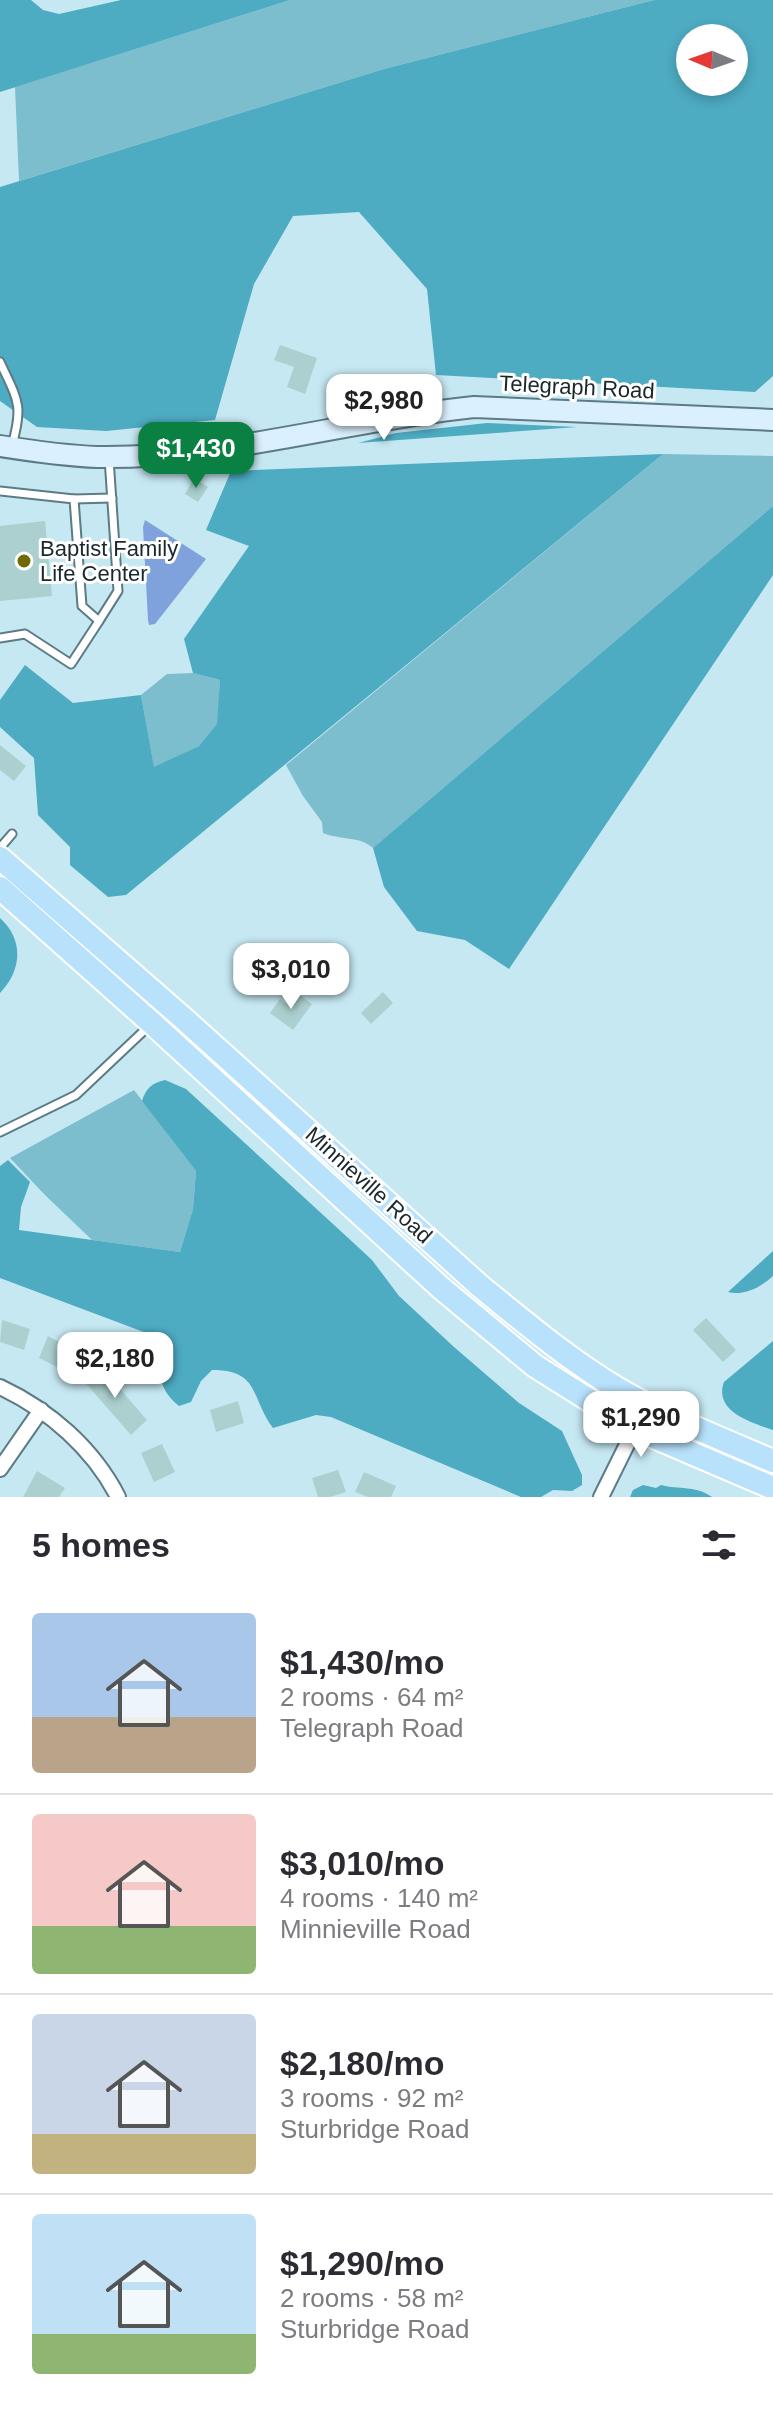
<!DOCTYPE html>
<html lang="en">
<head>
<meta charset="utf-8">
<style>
  body { margin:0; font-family:Arial,sans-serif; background:#f7f7f7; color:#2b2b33; height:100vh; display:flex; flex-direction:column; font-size:30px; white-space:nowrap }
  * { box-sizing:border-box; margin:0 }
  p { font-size:26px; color:#7c7c81 }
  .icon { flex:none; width:44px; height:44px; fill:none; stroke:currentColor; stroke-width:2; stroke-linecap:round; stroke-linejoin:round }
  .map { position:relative; height:1497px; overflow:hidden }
  .details { display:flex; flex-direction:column; background:#fff; flex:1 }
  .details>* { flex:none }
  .needle { width:52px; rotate:272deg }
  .controls { position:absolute; left:676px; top:24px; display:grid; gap:16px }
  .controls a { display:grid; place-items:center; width:72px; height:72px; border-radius:50%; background:#fff; box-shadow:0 4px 12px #0003; font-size:40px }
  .price { position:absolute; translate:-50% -68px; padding:0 18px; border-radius:16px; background:#fff; color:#222; font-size:26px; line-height:52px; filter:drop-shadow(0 2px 4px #0008) }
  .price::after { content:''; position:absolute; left:50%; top:48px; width:24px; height:18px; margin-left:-12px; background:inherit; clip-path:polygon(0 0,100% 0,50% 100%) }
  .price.active { background:#0b8043; color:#fff }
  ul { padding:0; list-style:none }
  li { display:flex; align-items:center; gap:24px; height:200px; padding:0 32px }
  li+li { border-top:2px solid #e1e1e2 }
  li span { display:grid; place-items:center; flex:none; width:224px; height:160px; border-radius:8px; color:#555 }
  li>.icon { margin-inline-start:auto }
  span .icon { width:96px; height:96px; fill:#fffc; stroke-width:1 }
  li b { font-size:34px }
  h2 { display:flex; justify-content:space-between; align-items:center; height:96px; padding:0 32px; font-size:34px }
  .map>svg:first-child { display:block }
  .green { fill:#7cbdce }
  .forest { fill:#4dabc2; fill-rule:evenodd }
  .water { fill:#80a2dc }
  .building { fill:#acd0cf }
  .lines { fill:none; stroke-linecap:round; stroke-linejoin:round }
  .service-casing { stroke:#5c7b84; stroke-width:11 }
  .minor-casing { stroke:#5c7b84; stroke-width:18 }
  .secondary-casing { stroke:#5c7b84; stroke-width:24 }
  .primary-casing { stroke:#fff; stroke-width:26 }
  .service { stroke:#fff; stroke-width:7 }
  .minor { stroke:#fff; stroke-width:14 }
  .secondary { stroke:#dbf0fe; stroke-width:20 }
  .primary { stroke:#b8e1fc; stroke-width:22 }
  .poi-dot { fill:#716901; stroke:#fff; stroke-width:3 }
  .labels { text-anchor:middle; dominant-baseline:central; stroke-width:6; stroke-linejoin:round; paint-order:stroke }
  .street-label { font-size:22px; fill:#1a272b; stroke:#fff }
  .poi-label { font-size:22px; fill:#1a272b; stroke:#fff; text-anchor:start }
</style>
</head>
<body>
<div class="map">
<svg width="773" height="1497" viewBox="0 0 773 1497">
  <rect width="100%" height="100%" fill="#c6e8f2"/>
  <!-- green -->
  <g class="green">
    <polygon points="290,0 654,0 384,69 19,181 15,87"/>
    <path d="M663 454 773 456V506L373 848C360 836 340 840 323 833L322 822 303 796 286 765Z"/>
    <polygon points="193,673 220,680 218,724 199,746 154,768 141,695 167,674"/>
    <polygon points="134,1090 196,1171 193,1209 180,1252 92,1240 45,1195 10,1158"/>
  </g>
  <!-- forest -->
  <g class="forest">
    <polygon points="0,0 31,0 43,10 59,14 121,0 290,0 0,92"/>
    <path d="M654 0H773V376L755 392 436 375 427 289 359 212 293 216 254 284 215 420 106 431 37 427 0 401V187L384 69ZM690 38H734V82H690Z"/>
    <polygon points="487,423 577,427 358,443 396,433"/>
    <polygon points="663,454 126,895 108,897 70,865 70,847 38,815 34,758 0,727 0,700 25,665 73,703 141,695 154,767 199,746 217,724 220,680 193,673 184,639 249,546 206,530 231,471"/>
    <polygon points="773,506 773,575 509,969 465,940 417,931 384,887 373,848"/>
    <path d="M0 918C24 940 22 970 0 993Z"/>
    <path d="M165 1080 186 1089 358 1247 372 1260 399 1296 454 1347 519 1403 562 1431 582 1475V1485L572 1491 553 1490 541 1497H521L331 1417 316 1415 273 1428C250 1397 260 1370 212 1370L201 1381 191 1402 179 1406C155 1387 158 1366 165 1340L0 1278V1166L8 1160 30 1182 21 1207 19 1230 180 1252 193 1209 196 1171 142 1101C146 1088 152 1083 165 1080Z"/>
    <path d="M773 1251V1276C761 1287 744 1296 728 1292Z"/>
    <path d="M773 1341V1430C753 1423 713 1412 724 1382Z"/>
    <path d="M643 1485 656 1488 661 1485C679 1490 695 1485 712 1497H630L633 1490Z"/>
  </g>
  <!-- water -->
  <polygon class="water" points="145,520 206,559 155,624 149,625 148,620 143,527"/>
  <!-- building -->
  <g class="building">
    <polygon points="280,345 317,358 305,394 287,387 294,367 274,360"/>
    <polygon points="194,478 208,487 198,502 185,494"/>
    <polygon points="45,521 52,596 0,601 0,526"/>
    <polygon points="0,745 26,766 14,781 0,770"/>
    <polygon points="383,992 393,1003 371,1024 361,1013"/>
    <polygon points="298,994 312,1004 293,1030 270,1013 280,999 289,1006"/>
    <polygon points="706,1318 736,1350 723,1362 693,1330"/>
    <polygon points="2,1320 30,1329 24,1350 0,1342"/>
    <polygon points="48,1336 74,1350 63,1370 39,1358"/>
    <polygon points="102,1338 114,1350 104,1361 91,1349"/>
    <polygon points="100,1366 147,1420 131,1435 83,1380"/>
    <polygon points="238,1401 244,1423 216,1432 210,1410"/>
    <polygon points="162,1444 175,1472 154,1482 141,1453"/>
    <polygon points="338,1470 346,1492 330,1497 318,1497 312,1478"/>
    <polygon points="37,1471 65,1488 59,1497 23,1497"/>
    <polygon points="364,1472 396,1486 391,1497 368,1497 355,1492"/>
  </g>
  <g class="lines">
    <!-- service casing -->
    <g class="service-casing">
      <g id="service">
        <path d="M0 362C17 399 24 404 12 445"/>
        <polyline points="0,491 74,499 82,606 99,621 71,664 25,634 0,638"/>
        <polyline points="74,499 112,498"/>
        <polyline points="99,621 118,591 109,458"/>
        <polyline points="0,848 12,834"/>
        <polyline points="0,1132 76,1095 150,1025"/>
      </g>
    </g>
    <!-- minor casing -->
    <g class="minor-casing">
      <g id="minor">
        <path d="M0 1387C49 1410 93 1448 118 1497"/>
        <polyline points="0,1469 41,1410"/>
        <polyline points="601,1497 647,1404"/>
      </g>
    </g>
    <!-- secondary casing -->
    <g class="secondary-casing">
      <path id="secondary" d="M0 446C32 451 65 456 97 457 225 459 348 420 474 407L773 420"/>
    </g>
    <!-- primary casing -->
    <g class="primary-casing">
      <g id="primary">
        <path d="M0 858 183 1018 480 1286C524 1322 568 1359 618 1389 666 1417 721 1439 773 1461"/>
        <polyline points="0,888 155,1026 441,1288 535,1366 635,1429 773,1488"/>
      </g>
    </g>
    <!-- service -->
    <use href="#service" class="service"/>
    <!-- minor -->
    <use href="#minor" class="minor"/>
    <!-- secondary -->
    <use href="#secondary" class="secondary"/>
    <!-- primary -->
    <use href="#primary" class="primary"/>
  </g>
  <!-- markers -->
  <circle class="poi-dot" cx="24" cy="561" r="8"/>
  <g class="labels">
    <!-- street labels -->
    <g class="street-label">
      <text transform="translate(577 387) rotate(3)">Telegraph Road</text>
      <text transform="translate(369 1185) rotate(42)">Minnieville Road</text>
    </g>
    <!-- poi labels -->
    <g class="poi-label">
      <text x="40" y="548">Baptist Family<tspan x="40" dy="25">Life Center</tspan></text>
    </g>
  </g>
</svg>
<div class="controls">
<a><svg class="needle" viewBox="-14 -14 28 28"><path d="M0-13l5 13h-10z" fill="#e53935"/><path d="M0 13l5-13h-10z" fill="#7c7c81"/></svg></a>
</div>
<b class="price" style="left:384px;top:442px">$2,980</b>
<b class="price active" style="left:196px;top:490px">$1,430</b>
<b class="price" style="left:291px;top:1011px">$3,010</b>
<b class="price" style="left:115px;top:1400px">$2,180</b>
<b class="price" style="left:641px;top:1459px">$1,290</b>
</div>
<section class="details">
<h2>5 homes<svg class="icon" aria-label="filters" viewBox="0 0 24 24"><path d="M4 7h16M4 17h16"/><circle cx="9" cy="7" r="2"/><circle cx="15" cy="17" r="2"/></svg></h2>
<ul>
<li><span style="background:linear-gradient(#a9c7e8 65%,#b9a48a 0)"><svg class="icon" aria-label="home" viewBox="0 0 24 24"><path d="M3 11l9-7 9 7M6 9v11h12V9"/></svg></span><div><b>$1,430/mo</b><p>2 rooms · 64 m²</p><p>Telegraph Road</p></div></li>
<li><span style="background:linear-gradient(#f6c9c9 70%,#8fb573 0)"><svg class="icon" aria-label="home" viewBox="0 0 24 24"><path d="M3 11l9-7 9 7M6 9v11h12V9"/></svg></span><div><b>$3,010/mo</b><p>4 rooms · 140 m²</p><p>Minnieville Road</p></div></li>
<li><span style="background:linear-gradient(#c9d6e8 75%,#c2b280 0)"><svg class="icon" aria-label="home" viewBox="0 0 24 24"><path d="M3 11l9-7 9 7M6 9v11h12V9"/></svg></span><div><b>$2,180/mo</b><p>3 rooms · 92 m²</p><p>Sturbridge Road</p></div></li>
<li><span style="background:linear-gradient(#bfe0f5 75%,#8fb573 0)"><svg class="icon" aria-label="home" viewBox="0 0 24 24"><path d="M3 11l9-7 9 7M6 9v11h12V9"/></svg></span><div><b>$1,290/mo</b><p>2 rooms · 58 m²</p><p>Sturbridge Road</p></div></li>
</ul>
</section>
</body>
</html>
